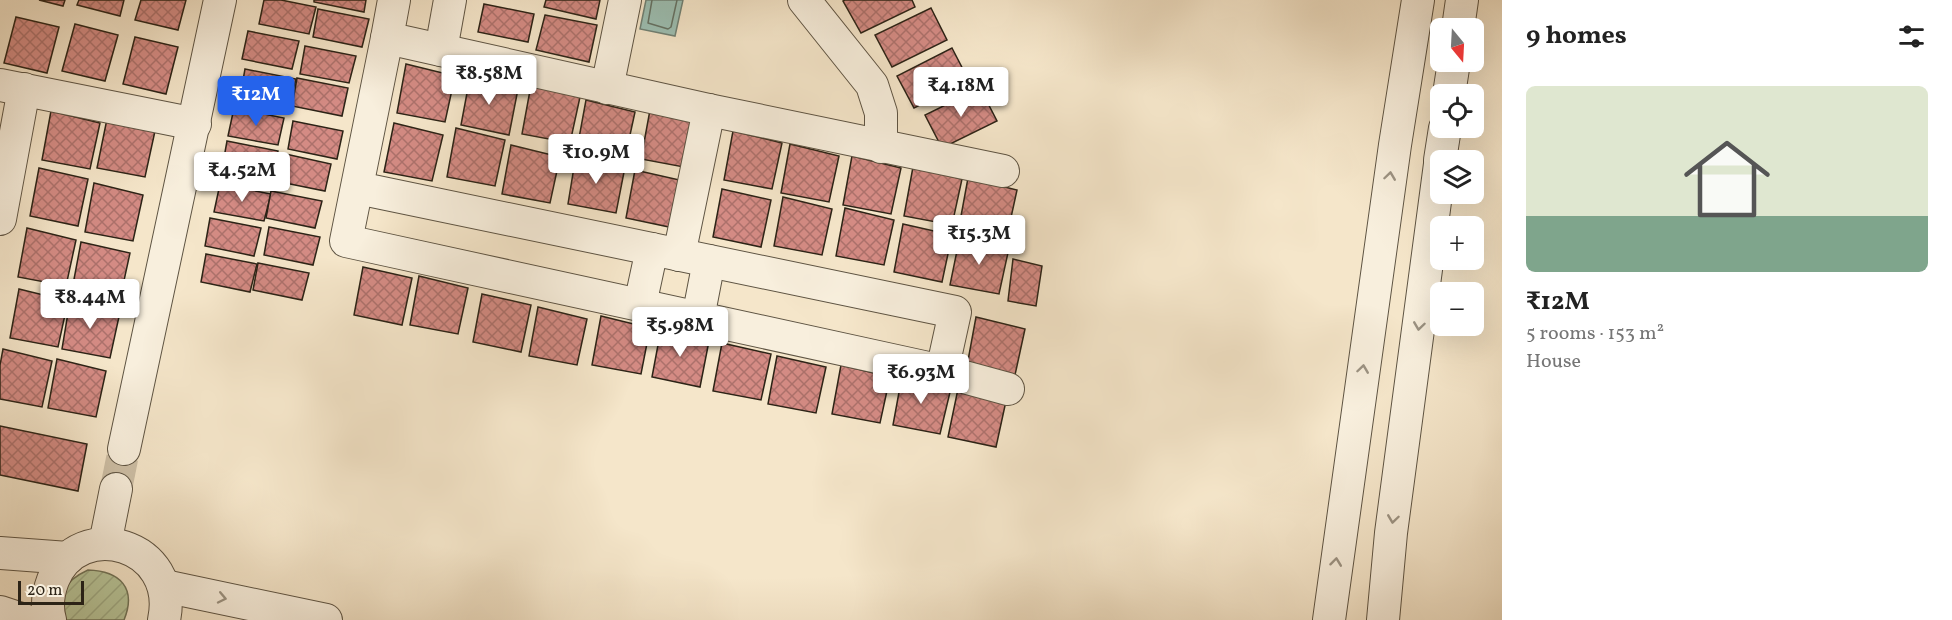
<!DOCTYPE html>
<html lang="en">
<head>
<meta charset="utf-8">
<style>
  body { margin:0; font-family:Vollkorn,serif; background:#f2f2f2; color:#222; height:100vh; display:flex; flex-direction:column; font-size:22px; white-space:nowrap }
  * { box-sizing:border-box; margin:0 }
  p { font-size:20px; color:#767676 }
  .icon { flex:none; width:33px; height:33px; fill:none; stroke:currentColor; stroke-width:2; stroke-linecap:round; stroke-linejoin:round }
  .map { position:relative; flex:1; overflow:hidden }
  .side { display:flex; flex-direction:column; background:#fff; width:450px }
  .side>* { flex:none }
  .needle { width:39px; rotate:162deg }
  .buttons { position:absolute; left:1430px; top:18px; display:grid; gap:12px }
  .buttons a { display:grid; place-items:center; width:54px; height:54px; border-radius:9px; background:#fff; box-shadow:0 6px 24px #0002; font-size:30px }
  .scale { position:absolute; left:18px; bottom:15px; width:66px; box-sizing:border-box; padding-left:6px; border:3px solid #2c2316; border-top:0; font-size:16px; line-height:21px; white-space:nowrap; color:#2c2316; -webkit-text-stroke:4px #f8efdd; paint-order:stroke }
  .price { position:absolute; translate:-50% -51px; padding:0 14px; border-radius:6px; background:#fff; color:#222; font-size:20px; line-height:39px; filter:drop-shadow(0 2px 3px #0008) }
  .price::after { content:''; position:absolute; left:50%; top:36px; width:18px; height:14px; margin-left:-9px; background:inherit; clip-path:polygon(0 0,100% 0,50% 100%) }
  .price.active { background:#2563eb; color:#fff }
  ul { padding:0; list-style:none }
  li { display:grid; align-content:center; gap:12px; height:318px; padding:0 24px }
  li+li { border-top:2px solid #e0e0e0 }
  li span { display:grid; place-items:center; height:186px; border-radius:9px; color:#555 }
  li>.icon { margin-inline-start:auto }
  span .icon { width:108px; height:108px; fill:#fffc; stroke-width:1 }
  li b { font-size:26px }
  h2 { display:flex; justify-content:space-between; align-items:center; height:72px; padding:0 24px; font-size:26px }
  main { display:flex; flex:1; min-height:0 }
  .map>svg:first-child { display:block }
  .garden { fill:url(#garden-furrows); stroke:#727458; stroke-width:1.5 }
  .water { fill:#9cc0b4; stroke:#6f8175; stroke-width:1.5 }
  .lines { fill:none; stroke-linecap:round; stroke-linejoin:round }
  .shore { stroke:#647265; stroke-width:1.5 }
  .building { fill:url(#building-cross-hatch); stroke:#2c2316; stroke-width:1.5 }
  .minor-tunnel { stroke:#cdbfa6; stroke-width:32; stroke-dasharray:32 16; stroke-linecap:butt }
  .minor-casing { stroke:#5e5443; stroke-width:34 }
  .minor { stroke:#f8efdd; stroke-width:32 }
  .oneway { stroke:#9c9383 }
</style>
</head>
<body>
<main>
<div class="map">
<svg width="1502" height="620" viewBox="0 0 1502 620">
  <defs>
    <pattern id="garden-furrows" width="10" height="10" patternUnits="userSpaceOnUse" patternTransform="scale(1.5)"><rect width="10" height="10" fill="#b8c69a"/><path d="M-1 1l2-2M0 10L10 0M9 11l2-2" fill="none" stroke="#9eaa84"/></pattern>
    <pattern id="building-cross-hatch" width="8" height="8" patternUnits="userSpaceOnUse" patternTransform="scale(1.5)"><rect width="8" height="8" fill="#d48b84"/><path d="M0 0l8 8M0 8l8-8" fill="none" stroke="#ac716b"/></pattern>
  </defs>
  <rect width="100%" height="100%" fill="#f5e6ca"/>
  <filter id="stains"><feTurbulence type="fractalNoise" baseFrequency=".00333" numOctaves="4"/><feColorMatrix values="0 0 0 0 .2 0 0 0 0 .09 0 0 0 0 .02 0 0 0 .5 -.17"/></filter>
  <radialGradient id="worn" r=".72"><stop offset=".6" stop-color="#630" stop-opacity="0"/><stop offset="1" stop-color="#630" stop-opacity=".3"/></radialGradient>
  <!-- garden -->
  <path class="garden" d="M88 570C120 571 137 588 124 620H66C57 594 64 581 88 570Z"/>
  <!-- water -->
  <polygon class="water" points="646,0 683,0 675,36 640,29"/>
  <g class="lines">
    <!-- shore -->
    <polyline class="shore" points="652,0 648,23 668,29 671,27 677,0"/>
  </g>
  <!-- building -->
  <g class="building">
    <polygon points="39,0 65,0 63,6"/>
    <polygon points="79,0 124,0 120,16 77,5"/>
    <polygon points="141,0 186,0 178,30 135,20"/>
    <polygon points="264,0 281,0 316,7 309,34 259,24"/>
    <polygon points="314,0 366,0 364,12 314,2"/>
    <polygon points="546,0 600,0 596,19 544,7"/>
    <polygon points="845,0 912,0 915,7 861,33 843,1"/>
    <polygon points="484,4 534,14 528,42 478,32"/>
    <polygon points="931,8 947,40 892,67 875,35"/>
    <polygon points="318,9 369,19 362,47 313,37"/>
    <polygon points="545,15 597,25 589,62 536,50"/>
    <polygon points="16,17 59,27 47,73 4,63"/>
    <polygon points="75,24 118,35 105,81 62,71"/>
    <polygon points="248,31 299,41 292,69 242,59"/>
    <polygon points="135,37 178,47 166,94 123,84"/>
    <polygon points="305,46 356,56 349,83 300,74"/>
    <polygon points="952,48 969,81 914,108 897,76"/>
    <polygon points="406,64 455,76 445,122 397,113"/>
    <polygon points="245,69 296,79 289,106 240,97"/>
    <polygon points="470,77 518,89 509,135 461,125"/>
    <polygon points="297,78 348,88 342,116 292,106"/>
    <polygon points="531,85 580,97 570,143 522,134"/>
    <polygon points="980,88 997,121 942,148 925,115"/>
    <polygon points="586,100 635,112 625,158 577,149"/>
    <polygon points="234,108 284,118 278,145 228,136"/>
    <polygon points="650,110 699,122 689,168 641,159"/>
    <polygon points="51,111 100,123 90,169 42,160"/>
    <polygon points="107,119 155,131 145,177 97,168"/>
    <polygon points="293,121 343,131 337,159 288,149"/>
    <polygon points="394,123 443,135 432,181 384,172"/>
    <polygon points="456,128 505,140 495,186 447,177"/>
    <polygon points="733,131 782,143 772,189 724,180"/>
    <polygon points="227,141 278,151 271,179 222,169"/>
    <polygon points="790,144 839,156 829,202 781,193"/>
    <polygon points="511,145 560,157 550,203 502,194"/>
    <polygon points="281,153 331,164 325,191 275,181"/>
    <polygon points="576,155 625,167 616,213 568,204"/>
    <polygon points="852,156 901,168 891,214 843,205"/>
    <polygon points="913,167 962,179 952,225 904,216"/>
    <polygon points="39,168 88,179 78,226 30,216"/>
    <polygon points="635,170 684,181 674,228 626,218"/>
    <polygon points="968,178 1017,190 1007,236 959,227"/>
    <polygon points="94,183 143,195 133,241 85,232"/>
    <polygon points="220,184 271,194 264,221 214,212"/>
    <polygon points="722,189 771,200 761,247 713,237"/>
    <polygon points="271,191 322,201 315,228 266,218"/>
    <polygon points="783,197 832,209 822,255 774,246"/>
    <polygon points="845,208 894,220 884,265 836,256"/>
    <polygon points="210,218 261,228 254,256 205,246"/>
    <polygon points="903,224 952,235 942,282 894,272"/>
    <polygon points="269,227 320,237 313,265 264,255"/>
    <polygon points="27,228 76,240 66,286 18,277"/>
    <polygon points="960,236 1009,248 999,294 950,285"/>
    <polygon points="81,242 130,253 120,299 72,290"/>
    <polygon points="206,254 257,264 250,292 201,282"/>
    <polygon points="1013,259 1042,266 1036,306 1008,301"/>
    <polygon points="258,263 309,273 302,300 253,290"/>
    <polygon points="363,267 412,278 402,325 354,315"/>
    <polygon points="419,276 468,288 458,334 410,325"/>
    <polygon points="19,289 68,301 58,347 10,338"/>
    <polygon points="482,294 531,305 521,352 473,342"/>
    <polygon points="70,301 120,312 110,358 62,349"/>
    <polygon points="538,307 587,319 577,365 529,356"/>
    <polygon points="601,316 650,328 641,374 592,365"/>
    <polygon points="976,317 1025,329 1015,375 967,366"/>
    <polygon points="661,329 709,341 700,387 652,377"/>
    <polygon points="722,343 771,354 761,400 713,391"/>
    <polygon points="3,349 52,361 42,407 0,399 0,365"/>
    <polygon points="777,356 826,367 816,413 768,404"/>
    <polygon points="57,359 106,371 96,417 48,408"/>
    <polygon points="841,365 890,377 880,423 832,414"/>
    <polygon points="902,376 951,388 940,434 893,425"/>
    <polygon points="958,389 1006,401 996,447 948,437"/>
    <polygon points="0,426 87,444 78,491 0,475"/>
  </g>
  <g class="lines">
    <!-- minor-tunnel -->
    <polyline class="minor-tunnel" points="116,489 124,449"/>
    <!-- minor casing -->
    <g class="minor-casing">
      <g id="minor">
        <polyline points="394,0 387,38 709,110 1003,171"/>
        <polyline points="804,0 872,85 881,113 881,147"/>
        <polyline points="1458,28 1462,0"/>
        <polyline points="387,38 346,241 942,371 1008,389"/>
        <polyline points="441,50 450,0"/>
        <polyline points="0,85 195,124"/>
        <polyline points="607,88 625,0"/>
        <polyline points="1449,94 1454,62"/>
        <polyline points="1440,160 1445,128"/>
        <polyline points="358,188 955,312 942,371"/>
        <polyline points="0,219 24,89"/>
        <polyline points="679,255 709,110"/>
        <polyline points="640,305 652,249"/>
        <polyline points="698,318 709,261"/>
        <polyline points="124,449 220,0"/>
        <polyline points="105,544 116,489"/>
        <polyline points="0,553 68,558"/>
        <polyline points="164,586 326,620"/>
        <polyline points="0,612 24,620"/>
        <path d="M50 620C46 606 48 593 53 580 79 515 180 544 164 620"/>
        <polyline points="1329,620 1395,145 1418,0"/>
        <polyline points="1383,620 1391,533 1440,164"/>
      </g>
    </g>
    <!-- minor -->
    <use href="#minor" class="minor"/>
  </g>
  <!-- one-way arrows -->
  <defs><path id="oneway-chevron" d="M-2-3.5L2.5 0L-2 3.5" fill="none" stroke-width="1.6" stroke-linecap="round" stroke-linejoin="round" transform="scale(1.5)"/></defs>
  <g class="oneway">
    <use href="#oneway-chevron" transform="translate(1390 176) rotate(-82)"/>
    <use href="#oneway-chevron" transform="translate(1419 326) rotate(98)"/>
    <use href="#oneway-chevron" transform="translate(1363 369) rotate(-82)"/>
    <use href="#oneway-chevron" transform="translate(1393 519) rotate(98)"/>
    <use href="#oneway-chevron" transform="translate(1336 562) rotate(-83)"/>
    <use href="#oneway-chevron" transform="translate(222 598) rotate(12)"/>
  </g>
  <rect width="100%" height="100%" filter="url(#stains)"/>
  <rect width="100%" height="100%" fill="url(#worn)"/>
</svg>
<div class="buttons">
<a><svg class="needle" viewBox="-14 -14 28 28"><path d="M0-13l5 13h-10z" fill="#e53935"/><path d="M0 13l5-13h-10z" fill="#767676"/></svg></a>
<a><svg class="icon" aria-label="locate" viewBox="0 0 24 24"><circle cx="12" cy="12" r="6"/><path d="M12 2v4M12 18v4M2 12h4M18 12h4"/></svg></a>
<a><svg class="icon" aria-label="layers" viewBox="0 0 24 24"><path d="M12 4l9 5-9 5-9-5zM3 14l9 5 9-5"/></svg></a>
<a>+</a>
<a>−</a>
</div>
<div class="scale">20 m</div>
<b class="price" style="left:489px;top:106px">₹8.58M</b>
<b class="price" style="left:961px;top:118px">₹4.18M</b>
<b class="price active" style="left:256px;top:127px">₹12M</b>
<b class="price" style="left:596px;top:185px">₹10.9M</b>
<b class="price" style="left:242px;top:203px">₹4.52M</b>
<b class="price" style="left:979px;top:266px">₹15.3M</b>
<b class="price" style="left:90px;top:330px">₹8.44M</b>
<b class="price" style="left:680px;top:358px">₹5.98M</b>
<b class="price" style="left:921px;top:405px">₹6.93M</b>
</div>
<section class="side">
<h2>9 homes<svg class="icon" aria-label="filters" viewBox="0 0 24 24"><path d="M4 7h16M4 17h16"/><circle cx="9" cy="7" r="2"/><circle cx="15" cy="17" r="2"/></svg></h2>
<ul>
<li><span style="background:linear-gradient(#dfe7d0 70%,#7fa58c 0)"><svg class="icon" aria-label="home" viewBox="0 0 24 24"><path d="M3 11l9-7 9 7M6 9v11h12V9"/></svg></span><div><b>₹12M</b><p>5 rooms · 153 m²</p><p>House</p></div></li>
</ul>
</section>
</main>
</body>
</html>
